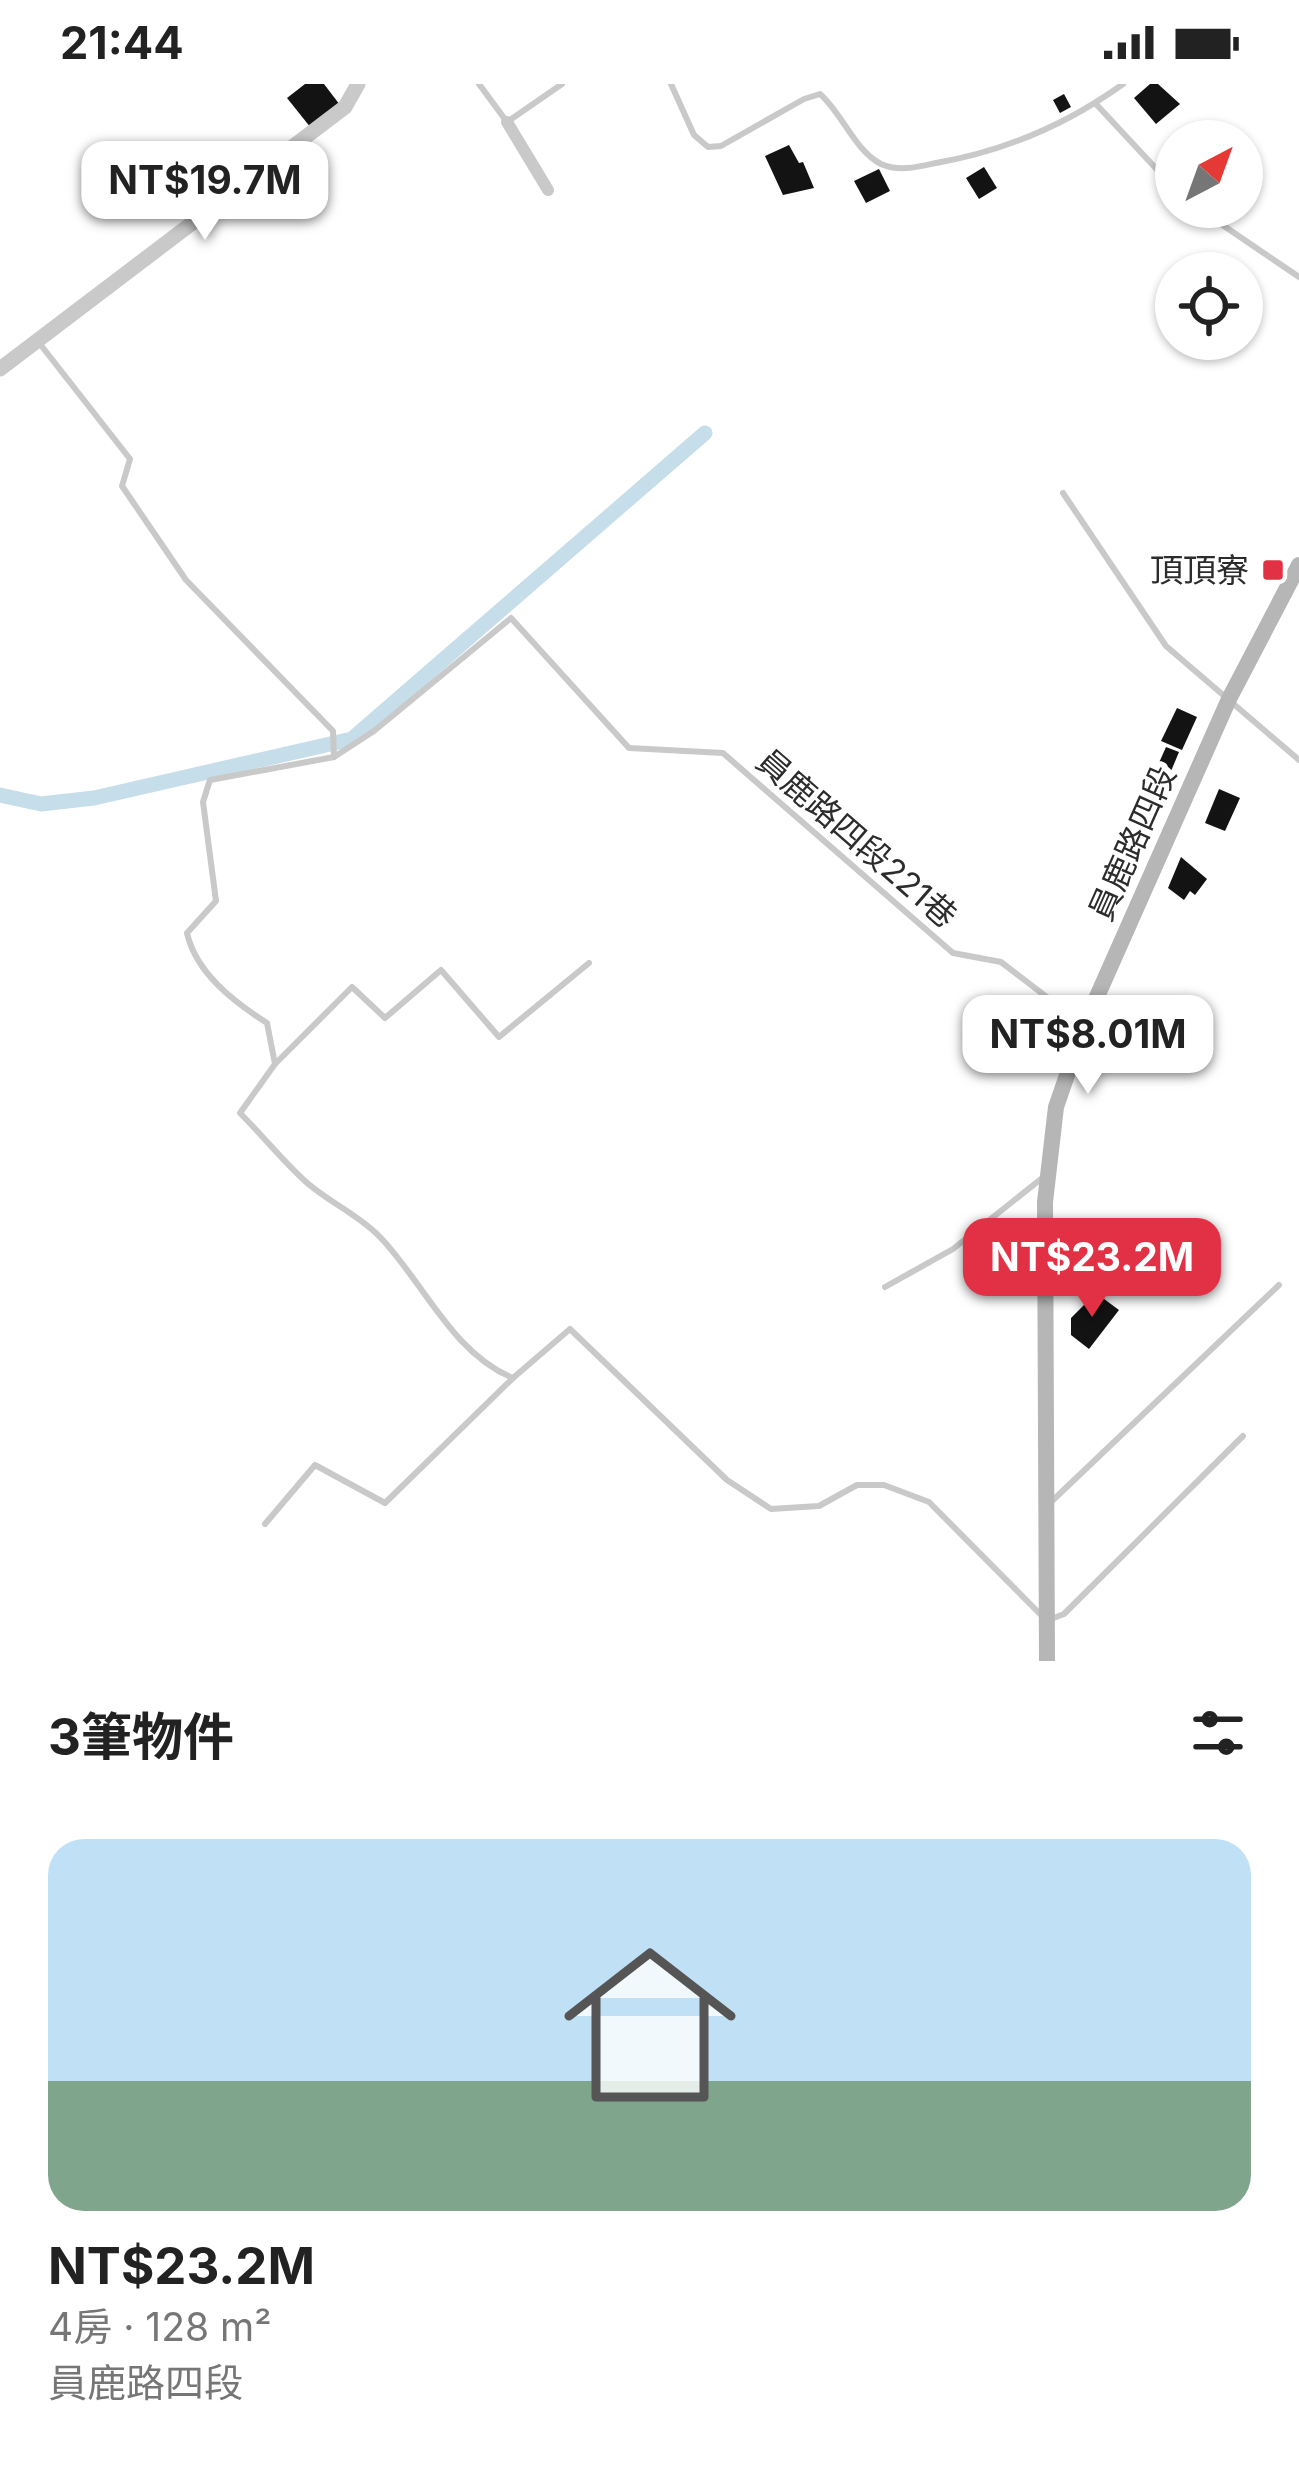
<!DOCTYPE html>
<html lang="zh-TW">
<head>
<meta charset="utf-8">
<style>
  body { margin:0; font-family:Inter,"Noto Sans TC",sans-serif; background:#f6f6f6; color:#222; height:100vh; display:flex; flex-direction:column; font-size:45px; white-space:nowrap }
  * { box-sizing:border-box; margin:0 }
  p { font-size:39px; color:#767676 }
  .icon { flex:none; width:66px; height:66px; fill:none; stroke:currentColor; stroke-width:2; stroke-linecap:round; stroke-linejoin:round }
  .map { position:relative; height:1577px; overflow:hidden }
  .sheet { display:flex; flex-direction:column; background:#fff; flex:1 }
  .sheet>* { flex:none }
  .needle { width:78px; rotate:41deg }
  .controls { position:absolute; left:1155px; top:36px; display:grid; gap:24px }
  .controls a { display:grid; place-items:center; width:108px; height:108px; border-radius:50%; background:#fff; box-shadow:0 3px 9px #0004; font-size:60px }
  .price { position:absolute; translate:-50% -102px; padding:0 27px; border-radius:24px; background:#fff; color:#222; font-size:39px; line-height:78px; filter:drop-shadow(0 3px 6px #0008) }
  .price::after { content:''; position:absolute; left:50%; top:72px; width:36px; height:27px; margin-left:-18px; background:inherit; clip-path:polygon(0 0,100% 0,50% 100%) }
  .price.selected { background:#e23045; color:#fff }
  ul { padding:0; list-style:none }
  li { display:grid; align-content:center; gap:24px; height:636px; padding:0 48px }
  li span { display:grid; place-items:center; height:372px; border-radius:36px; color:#555 }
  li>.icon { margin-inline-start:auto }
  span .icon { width:216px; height:216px; fill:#fffc; stroke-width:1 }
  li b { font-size:51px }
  h2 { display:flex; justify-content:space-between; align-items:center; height:144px; padding:0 48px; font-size:51px }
  .status { display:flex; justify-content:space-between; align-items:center; height:84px; padding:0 60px; background:#fff; direction:ltr }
  .status svg { height:33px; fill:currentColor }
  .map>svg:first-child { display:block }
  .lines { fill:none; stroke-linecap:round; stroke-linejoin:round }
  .canal { stroke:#c6ddea; stroke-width:15 }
  .building { fill:#131313 }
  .service { stroke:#c9c9c9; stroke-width:6 }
  .minor { stroke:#c9c9c9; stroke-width:12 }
  .tertiary { stroke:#c9c9c9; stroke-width:15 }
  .secondary { stroke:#b6b6b6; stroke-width:16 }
  .poi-dot { fill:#e23045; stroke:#fff; stroke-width:4.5 }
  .labels { text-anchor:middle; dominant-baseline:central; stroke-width:12; stroke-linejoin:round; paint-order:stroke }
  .poi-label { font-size:33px; fill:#2c2c2c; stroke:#fff; text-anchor:end }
  .street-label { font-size:33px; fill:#2c2c2c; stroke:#fff }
</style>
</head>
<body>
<div class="status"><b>21:44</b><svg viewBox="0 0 49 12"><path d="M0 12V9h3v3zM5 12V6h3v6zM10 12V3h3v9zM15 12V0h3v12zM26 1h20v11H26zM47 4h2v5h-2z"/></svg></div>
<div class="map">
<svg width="1299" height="1577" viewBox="0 0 1299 1577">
  <rect width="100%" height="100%" fill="#fff"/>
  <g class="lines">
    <!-- canal -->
    <polyline class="canal" points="0,711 41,720 94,714 352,655 705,349"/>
  </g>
  <!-- building -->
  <g class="building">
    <polygon points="305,0 324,0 340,21 311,44 287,14"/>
    <polygon points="1150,0 1158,0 1180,20 1156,40 1134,14"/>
    <polygon points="1064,10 1071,23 1060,29 1053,16"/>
    <polygon points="789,61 799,79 803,78 814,104 783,111 765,72"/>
    <polygon points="984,83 997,104 979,115 966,94"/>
    <polygon points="879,85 890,107 866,119 854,97"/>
    <polygon points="1177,624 1197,633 1182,666 1161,657"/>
    <polygon points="1166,663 1179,668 1164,704 1150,699"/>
    <polygon points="1219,705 1240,714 1225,747 1205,739"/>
    <polygon points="1181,773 1207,795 1195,811 1190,807 1184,816 1168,804"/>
    <polygon points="1096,1209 1119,1226 1089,1265 1071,1251 1071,1234"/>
  </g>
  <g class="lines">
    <!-- service -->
    <g class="service">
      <polyline points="479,0 507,38 562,0"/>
      <path d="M671 0 694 51 708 63 721 62 804 15 820 10C842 29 855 67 881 80 899 88 918 83 936 79 1005 67 1066 41 1123 0"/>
      <polyline points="1096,20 1176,106"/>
      <polyline points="1196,123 1299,193"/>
      <path d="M40 260 130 375 122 402 186 496 333 647 334 673 210 696 203 718 216 817 187 849C196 889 234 918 267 939L275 980 240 1029C262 1051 282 1076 305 1097 328 1118 358 1130 380 1153 424 1199 452 1269 513 1294L570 1245 727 1396 771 1425 819 1422 857 1401H884L929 1418 1040 1530"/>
      <polyline points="1063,409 1166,562 1299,676"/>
      <polyline points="334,673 374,647 511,534 629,664 723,669 953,869 1001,878 1082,940"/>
      <polyline points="275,980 352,903 385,934 441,886 499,953 589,879"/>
      <polyline points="885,1203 953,1165 1046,1091"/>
      <polyline points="1051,1418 1279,1201"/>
      <polyline points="265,1440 315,1381 385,1419 513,1294"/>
      <polyline points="1051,1535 1064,1530 1243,1352"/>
    </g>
    <!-- minor -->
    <polyline class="minor" points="507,38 548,106"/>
    <!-- tertiary -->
    <polyline class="tertiary" points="0,285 345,23 358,0"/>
    <!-- secondary -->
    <polyline class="secondary" points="1047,1577 1045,1118 1056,1023 1084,942 1229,615 1299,481"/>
  </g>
  <!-- markers -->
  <rect class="poi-dot" x="1261" y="474" width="24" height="24" rx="6"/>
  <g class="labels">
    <!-- poi labels -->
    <g class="poi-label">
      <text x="1249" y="486">頂頂寮</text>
    </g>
    <!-- street labels -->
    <g class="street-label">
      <text transform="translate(857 754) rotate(41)">員鹿路四段221巷</text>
      <text transform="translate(1132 759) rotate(-66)">員鹿路四段</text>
    </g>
  </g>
</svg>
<div class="controls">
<a><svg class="needle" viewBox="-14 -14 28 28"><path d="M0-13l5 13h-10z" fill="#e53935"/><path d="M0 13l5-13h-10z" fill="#767676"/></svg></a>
<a><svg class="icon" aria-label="locate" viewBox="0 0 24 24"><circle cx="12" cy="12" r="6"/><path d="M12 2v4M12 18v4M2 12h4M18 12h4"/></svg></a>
</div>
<b class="price" style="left:205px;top:159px">NT$19.7M</b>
<b class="price" style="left:1088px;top:1013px">NT$8.01M</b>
<b class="price selected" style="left:1092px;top:1236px">NT$23.2M</b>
</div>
<section class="sheet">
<h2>3筆物件<svg class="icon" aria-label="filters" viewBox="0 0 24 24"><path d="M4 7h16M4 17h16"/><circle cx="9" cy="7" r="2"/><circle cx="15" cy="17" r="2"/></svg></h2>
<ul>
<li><span style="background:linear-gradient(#bfe0f5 65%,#7fa58c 0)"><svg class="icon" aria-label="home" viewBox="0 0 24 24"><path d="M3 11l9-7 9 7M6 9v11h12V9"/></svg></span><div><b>NT$23.2M</b><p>4房 · 128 m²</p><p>員鹿路四段</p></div></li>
</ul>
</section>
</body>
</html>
